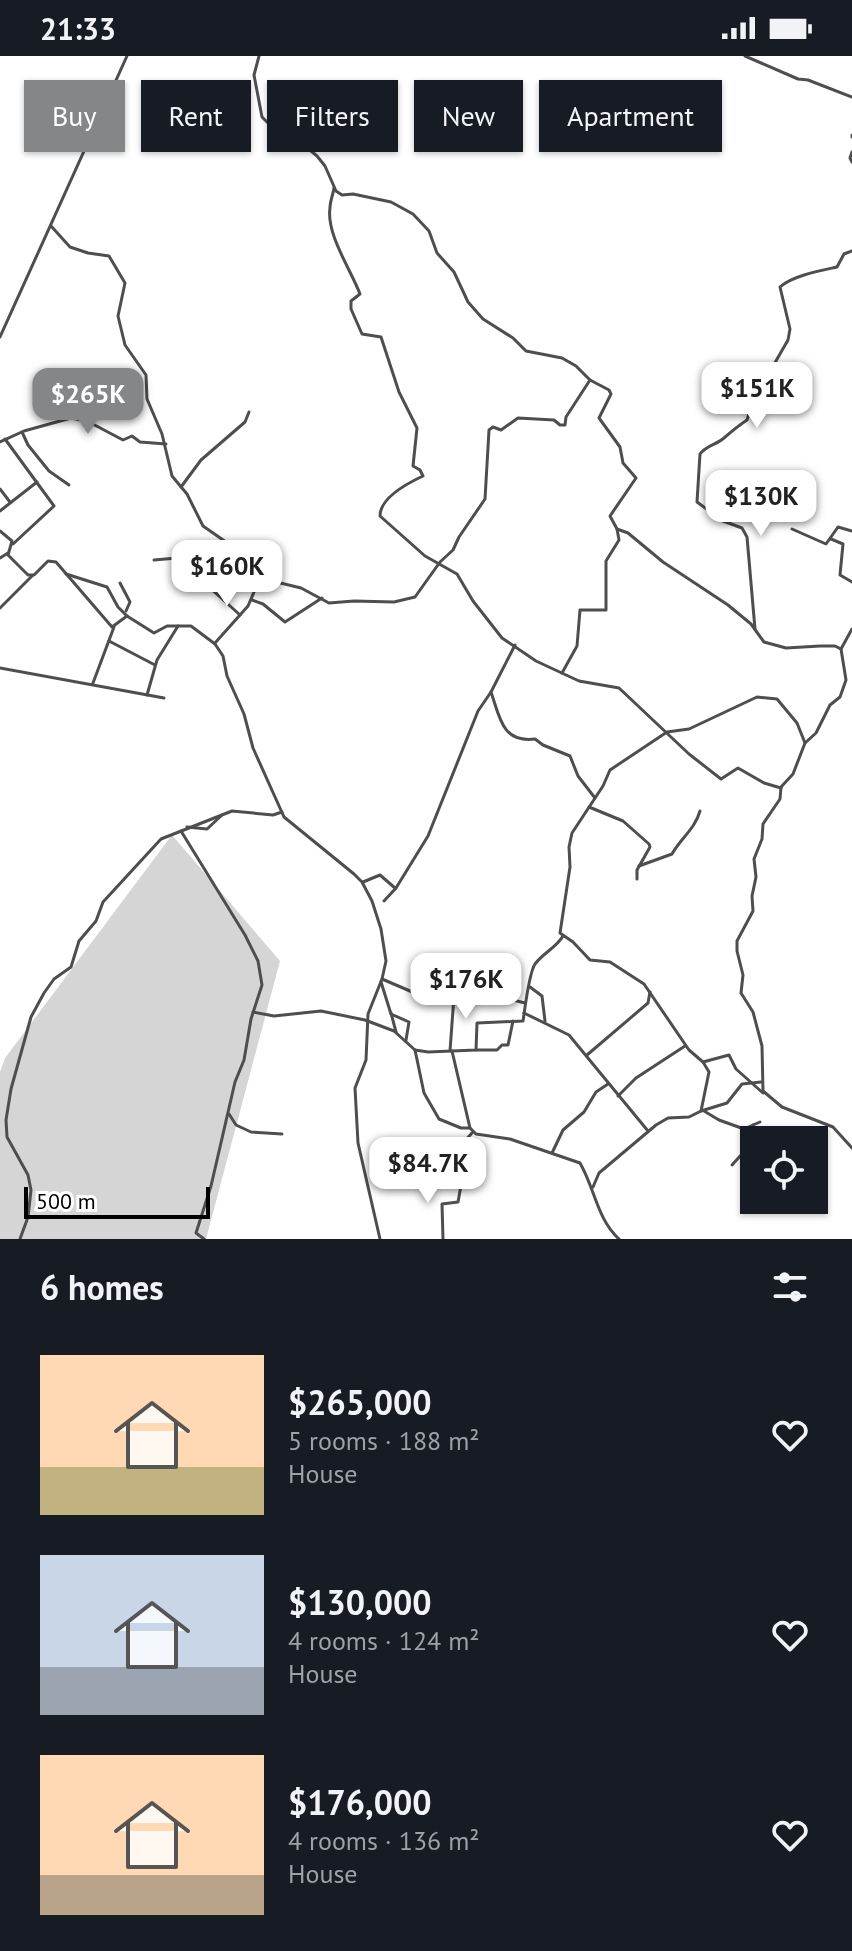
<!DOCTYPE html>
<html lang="en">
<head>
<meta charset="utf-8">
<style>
  body { margin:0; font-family:"PT Sans",sans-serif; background:#242831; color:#f1f3f6; height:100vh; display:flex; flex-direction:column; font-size:30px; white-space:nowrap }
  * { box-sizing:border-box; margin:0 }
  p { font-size:26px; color:#9ea1a6 }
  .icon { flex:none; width:44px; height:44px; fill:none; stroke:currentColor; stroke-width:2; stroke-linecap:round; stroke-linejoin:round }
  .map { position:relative; height:1183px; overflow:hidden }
  .sheet { display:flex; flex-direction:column; background:#171b24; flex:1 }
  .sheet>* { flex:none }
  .hud { position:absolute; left:24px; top:24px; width:804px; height:72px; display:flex; gap:16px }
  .fabs { position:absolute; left:740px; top:1070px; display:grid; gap:16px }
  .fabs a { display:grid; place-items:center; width:88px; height:88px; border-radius:0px; background:#171b24; box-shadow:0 2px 6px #0004; font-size:40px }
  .scale { position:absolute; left:24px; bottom:20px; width:186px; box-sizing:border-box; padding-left:8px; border:4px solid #000; border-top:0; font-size:22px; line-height:28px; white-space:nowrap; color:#000; -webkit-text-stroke:6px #fff; paint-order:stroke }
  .price { position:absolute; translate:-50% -68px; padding:0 18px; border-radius:16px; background:#fff; color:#222; font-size:26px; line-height:52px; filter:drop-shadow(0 2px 4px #0008) }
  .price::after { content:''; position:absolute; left:50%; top:48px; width:24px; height:18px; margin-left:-12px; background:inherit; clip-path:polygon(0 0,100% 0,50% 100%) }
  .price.selected { background:#858687; color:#fff }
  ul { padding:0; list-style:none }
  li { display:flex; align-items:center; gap:24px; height:200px; padding:0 40px }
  li span { display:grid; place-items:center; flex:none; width:224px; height:160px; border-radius:0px; color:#555 }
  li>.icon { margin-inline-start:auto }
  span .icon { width:96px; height:96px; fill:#fffc; stroke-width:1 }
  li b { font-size:34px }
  h2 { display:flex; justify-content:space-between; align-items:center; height:96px; padding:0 40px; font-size:34px }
  .pill { padding:0 28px; border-radius:0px; background:#171b24; box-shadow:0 2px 6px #0004; font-size:28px; line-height:72px }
  .pill.selected { background:#858687; color:#fff }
  .status { display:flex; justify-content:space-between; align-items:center; height:56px; padding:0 40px; background:#171b24; direction:ltr }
  .status svg { height:22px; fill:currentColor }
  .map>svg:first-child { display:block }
  .green { fill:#d5d5d5 }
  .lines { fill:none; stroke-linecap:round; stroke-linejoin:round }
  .street { stroke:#4e4e4e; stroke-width:3 }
</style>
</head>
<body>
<div class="status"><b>21:33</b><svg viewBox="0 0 49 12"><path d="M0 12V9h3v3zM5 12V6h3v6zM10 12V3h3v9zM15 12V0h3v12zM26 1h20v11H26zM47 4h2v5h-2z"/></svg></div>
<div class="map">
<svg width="852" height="1183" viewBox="0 0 852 1183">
  <rect width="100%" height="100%" fill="#fff"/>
  <!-- green -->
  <polygon class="green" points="172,779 280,905 206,1183 0,1183 0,1016 5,1002"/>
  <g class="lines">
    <!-- street -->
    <g class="street">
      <polyline points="259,0 254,19 262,61 269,68 292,79 317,100 325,110 336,135 342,139 353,138 391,146 413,158 429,175 437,197 454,216 468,246 483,263 513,282 526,295 562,302 576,310 590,324 609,334 611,338 599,362 620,391 623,407 636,422 610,460 617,473 619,484 606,505 606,554 580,554 577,590 562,617"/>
      <polyline points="745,0 798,23 808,24 852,41"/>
      <polyline points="852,79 852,81"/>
      <polyline points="852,96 850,102 852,106"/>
      <path d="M334 132C333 139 330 145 330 152 326 178 351 214 360 238L351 245V253L362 278 381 281 399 336 417 372 413 410 420 414 423 420C408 427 380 442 380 460L425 500 457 518 473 545 502 582 536 605 579 625 619 632 689 698 721 723 738 712 764 727 781 732"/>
      <polyline points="51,170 70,191 88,197 109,200 125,227 118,260 125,289 146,319 147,343 162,378 172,420 187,438 203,470 226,486 241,508 260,522 301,532 329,547 354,545 394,546 415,541 440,506 453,494 459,481 485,443 489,374 493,371 501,374 518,362 554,364 560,369 565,369 566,361 590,324"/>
      <polyline points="0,281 127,0"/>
      <polyline points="22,376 28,389 49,415 69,429"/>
      <polyline points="5,383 54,450 13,488"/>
      <polyline points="0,386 24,375 71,362 87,365 123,384 132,380 140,386 166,388"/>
      <polyline points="181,431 201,404 245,366 249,356"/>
      <polyline points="0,433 10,446"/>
      <polyline points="0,455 37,426"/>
      <polyline points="617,473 628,477 663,506 728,549 751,568 764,586 786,592 820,590 835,590 841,593"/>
      <polyline points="792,473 826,488 838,471 852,475"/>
      <polyline points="0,475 12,485 8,499 28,519 34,519 48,505 56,506 112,571 127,560 154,577 167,570 191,570 215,588 223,600 227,620 244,658 253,692 284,761 354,818 362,826 372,845 381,873 386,905 382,923 368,958 366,1004 355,1032 358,1087 380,1183"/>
      <polyline points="831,483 843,488 840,519 852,526"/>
      <polyline points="0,502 8,497"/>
      <polyline points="154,504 177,502 240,559"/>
      <polyline points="66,518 107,531 118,551 127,560"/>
      <polyline points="197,521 231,493"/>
      <polyline points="120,527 130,546 126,555"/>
      <polyline points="252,544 263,548 285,566 322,542"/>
      <polyline points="0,552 32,520"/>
      <path d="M755 573 747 481 742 472 723 465 697 446 700 398C707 389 716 389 724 382 732 375 738 370 747 364L753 345 788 284 790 273 780 231C792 220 819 215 837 211L844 198 852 195"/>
      <polyline points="852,573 841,593 846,624 840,641 830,649 816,677 805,687 793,718 781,731 780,743 763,768 762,783 754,803 756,821 752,840 753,855 737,885 737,895 743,919 741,937 753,956 762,990 763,1035 782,1051 833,1071 852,1092"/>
      <polyline points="109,585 155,609"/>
      <polyline points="215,587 248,550 260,522"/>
      <polyline points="0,612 164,642"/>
      <polyline points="93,627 114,571"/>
      <path d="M491 636C500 662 502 687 535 683L543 689 570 700 578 720 595 742"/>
      <polyline points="147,639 157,604 178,570"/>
      <polyline points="589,751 623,765 649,788 650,791 637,814 637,823"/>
      <polyline points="187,771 207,773 222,759"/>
      <polyline points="181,775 245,879 258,905 262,929 251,963 244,1004 235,1026 211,1130 196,1177 204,1183"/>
      <path d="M639 810 672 798C681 782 695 773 700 755"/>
      <polyline points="363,826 380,819 395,832"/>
      <polyline points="384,845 396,832 428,780 478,655 491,636 515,589"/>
      <polyline points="382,923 417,938 430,936 478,944 505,942 525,947"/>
      <polyline points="381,926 391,958 409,966 406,984"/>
      <polyline points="530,931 542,940 545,965"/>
      <path d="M253 956 274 960 321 955 365 964 394 975 415 994 424 1037 439 1063 461 1072H470L476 1078 510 1083 580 1107C595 1133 597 1163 619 1183"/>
      <polyline points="391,957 396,976"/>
      <polyline points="524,957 569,979 648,1075"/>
      <path d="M415 994 428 996 476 994 477 967 523 965C525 952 529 917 535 908 543 897 557 891 563 880"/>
      <polyline points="476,994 497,994 502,989 508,989 513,965"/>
      <polyline points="450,995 454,940"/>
      <polyline points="452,995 470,1072"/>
      <polyline points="587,999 648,947 650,936"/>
      <polyline points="703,1006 729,999 736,1013 763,1037"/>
      <polyline points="618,1040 636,1022 685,990"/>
      <polyline points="701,1055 727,1047 742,1028 761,1026"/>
      <polyline points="704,1055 719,1064 744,1073 760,1066"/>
      <polyline points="229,1058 236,1069 251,1076 282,1078"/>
      <polyline points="552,1097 563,1074 584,1056 596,1036 608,1028"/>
      <polyline points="732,1109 742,1098 753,1069"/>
      <polyline points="593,1131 599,1117 656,1069 668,1062 689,1061 701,1055 709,1016 703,1006 689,994 644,928 610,906 590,904 573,886 560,877 570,811 569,791 572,777 603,730 610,714 667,676 689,673 757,641 777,643 797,667 805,687"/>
      <polyline points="20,1183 28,1161 31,1134 28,1119 7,1081 6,1064 11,1033 31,961 44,937 54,923 71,911 79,885 96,865 103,846 161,783 232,755 273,759 282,756"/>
      <polyline points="443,1183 442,1148 458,1146 464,1113 463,1087 472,1077"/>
    </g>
  </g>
</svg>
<div class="fabs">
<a><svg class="icon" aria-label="locate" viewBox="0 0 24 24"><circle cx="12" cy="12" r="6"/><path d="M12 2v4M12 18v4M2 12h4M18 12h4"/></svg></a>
</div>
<div class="scale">500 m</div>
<b class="price" style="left:757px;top:374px">$151K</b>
<b class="price selected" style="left:88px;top:380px">$265K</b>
<b class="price" style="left:761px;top:482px">$130K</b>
<b class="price" style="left:227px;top:552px">$160K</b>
<b class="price" style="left:466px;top:965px">$176K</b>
<b class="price" style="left:428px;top:1149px">$84.7K</b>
<div class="hud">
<a class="pill selected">Buy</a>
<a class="pill">Rent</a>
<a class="pill">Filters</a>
<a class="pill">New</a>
<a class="pill">Apartment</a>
</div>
</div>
<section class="sheet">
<h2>6 homes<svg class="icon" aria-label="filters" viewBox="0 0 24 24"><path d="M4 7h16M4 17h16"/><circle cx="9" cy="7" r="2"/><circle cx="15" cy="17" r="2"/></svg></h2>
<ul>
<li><span style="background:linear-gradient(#ffd9b3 70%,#c2b280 0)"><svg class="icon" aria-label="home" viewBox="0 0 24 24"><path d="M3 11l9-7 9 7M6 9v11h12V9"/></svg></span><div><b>$265,000</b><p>5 rooms · 188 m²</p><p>House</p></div><svg class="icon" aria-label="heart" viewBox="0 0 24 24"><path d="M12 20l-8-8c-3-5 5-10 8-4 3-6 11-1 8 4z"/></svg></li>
<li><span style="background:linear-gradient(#c9d6e8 70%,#9aa5b1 0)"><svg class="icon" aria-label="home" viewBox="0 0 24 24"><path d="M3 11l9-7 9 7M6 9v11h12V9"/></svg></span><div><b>$130,000</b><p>4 rooms · 124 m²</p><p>House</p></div><svg class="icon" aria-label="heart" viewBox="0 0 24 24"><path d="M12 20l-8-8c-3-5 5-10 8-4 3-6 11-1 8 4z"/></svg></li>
<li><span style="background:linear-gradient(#ffd9b3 75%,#b9a48a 0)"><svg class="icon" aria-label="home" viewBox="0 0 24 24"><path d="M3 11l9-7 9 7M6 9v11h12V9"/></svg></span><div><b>$176,000</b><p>4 rooms · 136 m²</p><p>House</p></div><svg class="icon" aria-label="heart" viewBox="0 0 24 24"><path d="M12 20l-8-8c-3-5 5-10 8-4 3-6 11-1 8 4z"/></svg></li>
</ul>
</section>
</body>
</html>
